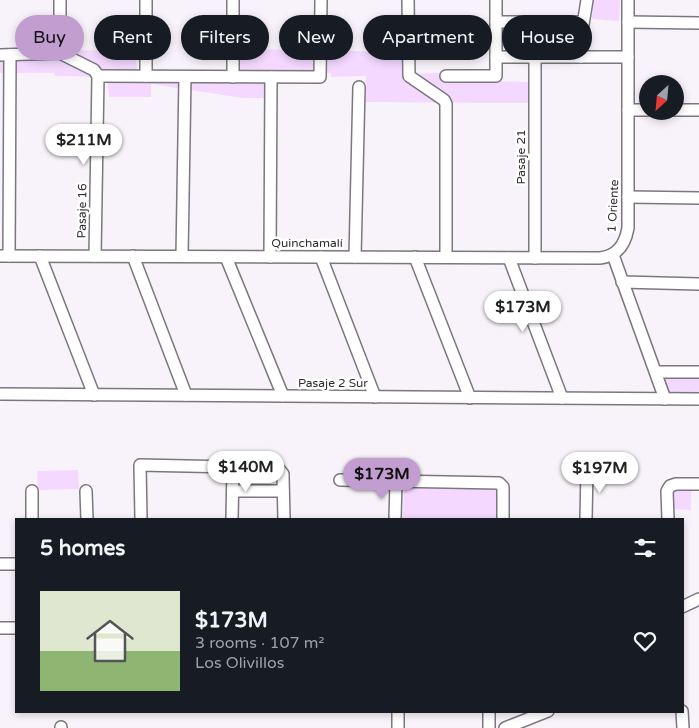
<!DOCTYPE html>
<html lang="en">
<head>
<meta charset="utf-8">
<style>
  body { margin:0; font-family:"Varela Round",sans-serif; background:#20242c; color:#f1f3f6; height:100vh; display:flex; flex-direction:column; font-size:19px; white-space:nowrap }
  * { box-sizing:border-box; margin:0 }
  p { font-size:16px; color:#9ea1a6 }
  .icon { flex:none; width:28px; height:28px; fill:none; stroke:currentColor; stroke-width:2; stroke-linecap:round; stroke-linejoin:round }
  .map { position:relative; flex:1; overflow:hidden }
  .drawer { position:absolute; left:15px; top:518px; width:669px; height:195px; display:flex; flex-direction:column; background:#171b24; border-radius:0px; box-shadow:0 2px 8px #0003 }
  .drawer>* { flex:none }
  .banner { position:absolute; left:15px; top:15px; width:670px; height:45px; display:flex; gap:10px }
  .needle { width:32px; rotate:206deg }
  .tools { position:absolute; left:639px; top:75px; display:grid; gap:10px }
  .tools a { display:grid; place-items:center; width:45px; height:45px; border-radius:50%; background:#171b24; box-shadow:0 2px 8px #0003; font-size:25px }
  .price { position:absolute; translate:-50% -42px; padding:0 11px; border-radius:18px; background:#fff; color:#222; font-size:16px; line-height:32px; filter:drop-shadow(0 1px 2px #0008) }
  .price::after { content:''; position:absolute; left:50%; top:30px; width:15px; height:11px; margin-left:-8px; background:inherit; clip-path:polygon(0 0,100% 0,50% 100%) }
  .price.active { background:#c19dd0; color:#111 }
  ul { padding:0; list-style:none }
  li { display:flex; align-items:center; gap:15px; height:125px; padding:0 25px }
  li+li { border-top:1px solid #363941 }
  li span { display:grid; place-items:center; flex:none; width:140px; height:100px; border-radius:0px; color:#555 }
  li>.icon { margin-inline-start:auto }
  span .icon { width:60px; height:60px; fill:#fffc; stroke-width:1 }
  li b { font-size:21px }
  h2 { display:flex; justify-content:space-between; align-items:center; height:60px; padding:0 25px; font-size:21px }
  .chip { padding:0 18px; border-radius:22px; background:#171b24; box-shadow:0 2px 8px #0003; font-size:18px; line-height:45px }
  .chip.active { background:#c19dd0; color:#111 }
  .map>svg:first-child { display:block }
  .green { fill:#f4d8ff }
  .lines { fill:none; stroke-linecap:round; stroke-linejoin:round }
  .street-casing { stroke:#7c777d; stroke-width:14 }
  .street { stroke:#fff; stroke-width:11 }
  .labels { text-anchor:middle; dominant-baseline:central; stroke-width:5; stroke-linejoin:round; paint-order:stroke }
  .street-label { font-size:12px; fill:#2f2d30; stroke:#fff }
</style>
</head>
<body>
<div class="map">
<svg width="699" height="728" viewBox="0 0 699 728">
  <rect width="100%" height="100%" fill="#f8f3fa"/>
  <!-- green -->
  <g class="green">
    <polygon points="593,0 620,0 619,21 592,19"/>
    <polygon points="240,49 402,52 404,74 491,71 491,81 530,82 530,103 365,102 366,76 331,77 331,73 264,73 264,98 243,98 151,84 151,97 109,97 107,77 55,76 54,73 0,73 0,60 76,59 65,50 136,51 137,73 240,71"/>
    <polygon points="664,378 699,379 699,396 670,395"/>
    <polygon points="78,470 79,489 38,490 37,471"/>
    <polygon points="404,487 499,487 498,519 403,519"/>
    <polygon points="674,489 691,489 691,510 673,509"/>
  </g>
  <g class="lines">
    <!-- street casing -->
    <g class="street-casing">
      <g id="street">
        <polyline points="408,0 409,76 444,100 446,104 446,257"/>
        <polyline points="496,22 583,22"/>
        <polyline points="628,22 699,23"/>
        <polyline points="60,53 60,0"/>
        <polyline points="0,55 60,53 94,70 98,76"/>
        <polyline points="496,57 628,57"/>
        <polyline points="535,57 535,258"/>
        <polyline points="581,57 581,37 587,0"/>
        <polyline points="98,76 320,77 321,0"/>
        <polyline points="146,76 146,0"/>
        <polyline points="446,76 496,76 496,0"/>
        <polyline points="233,77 233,0"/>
        <polyline points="628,110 648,110"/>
        <polyline points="675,110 699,110"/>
        <polyline points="628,197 699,198"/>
        <polyline points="613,255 665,399"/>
        <path d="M0 256 600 258C617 256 625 245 628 228V0"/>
        <polyline points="9,256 10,55"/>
        <polyline points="40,256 94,395"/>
        <polyline points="95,256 98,76"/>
        <polyline points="133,256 186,395"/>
        <polyline points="182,256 185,77"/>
        <polyline points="226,257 283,396"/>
        <polyline points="270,257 271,77"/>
        <polyline points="321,257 375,397"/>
        <polyline points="355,257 359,87"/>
        <polyline points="415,257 470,398"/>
        <polyline points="509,258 562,398"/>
        <polyline points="622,282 699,284"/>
        <polyline points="656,372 699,372"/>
        <polyline points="0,394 699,399"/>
        <polyline points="340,480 499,483 503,487 503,519"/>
        <polyline points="32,491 32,519"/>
        <polyline points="86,491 87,519"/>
        <polyline points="233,491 283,491"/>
        <polyline points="141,519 140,465 278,468 283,474 283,477 284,519"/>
        <polyline points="232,519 233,467"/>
        <polyline points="395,519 396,481"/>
        <polyline points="586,519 587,468"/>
        <polyline points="668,519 667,491 670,486 676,484 699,484"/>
        <polyline points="0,564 16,564"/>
        <polyline points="682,607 699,599"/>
        <polyline points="0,628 16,628"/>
        <polyline points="682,711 683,728"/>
        <polyline points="61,727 61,728"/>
        <polyline points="398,728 398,711"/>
        <polyline points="489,728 489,711"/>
        <polyline points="505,728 548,711"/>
      </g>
    </g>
    <!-- street -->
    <use href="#street" class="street"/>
  </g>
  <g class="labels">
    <!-- street labels -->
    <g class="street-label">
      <text transform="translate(521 157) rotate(-90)">Pasaje 21</text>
      <text transform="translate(613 206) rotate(-87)">1 Oriente</text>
      <text transform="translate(82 211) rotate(-89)">Pasaje 16</text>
      <text x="307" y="243">Quinchamalí</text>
      <text x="333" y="383">Pasaje 2 Sur</text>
    </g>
  </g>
</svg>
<div class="tools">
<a><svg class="needle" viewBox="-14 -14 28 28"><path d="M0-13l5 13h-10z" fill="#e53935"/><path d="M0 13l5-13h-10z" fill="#9ea1a6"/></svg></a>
</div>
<b class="price" style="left:84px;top:166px">$211M</b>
<b class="price" style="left:523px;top:333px">$173M</b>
<b class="price" style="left:246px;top:493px">$140M</b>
<b class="price" style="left:600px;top:494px">$197M</b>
<b class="price active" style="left:382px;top:500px">$173M</b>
<div class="banner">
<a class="chip active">Buy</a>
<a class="chip">Rent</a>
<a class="chip">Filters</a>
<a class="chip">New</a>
<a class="chip">Apartment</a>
<a class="chip">House</a>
</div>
<section class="drawer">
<h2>5 homes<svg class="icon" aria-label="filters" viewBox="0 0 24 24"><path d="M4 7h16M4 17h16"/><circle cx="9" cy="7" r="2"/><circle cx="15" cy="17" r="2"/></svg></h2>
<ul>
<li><span style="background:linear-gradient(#dfe7d0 60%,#8fb573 0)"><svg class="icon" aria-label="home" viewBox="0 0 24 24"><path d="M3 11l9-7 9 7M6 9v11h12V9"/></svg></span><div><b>$173M</b><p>3 rooms · 107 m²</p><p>Los Olivillos</p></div><svg class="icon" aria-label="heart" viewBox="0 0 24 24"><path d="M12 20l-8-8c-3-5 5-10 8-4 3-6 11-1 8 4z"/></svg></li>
</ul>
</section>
</div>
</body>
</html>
